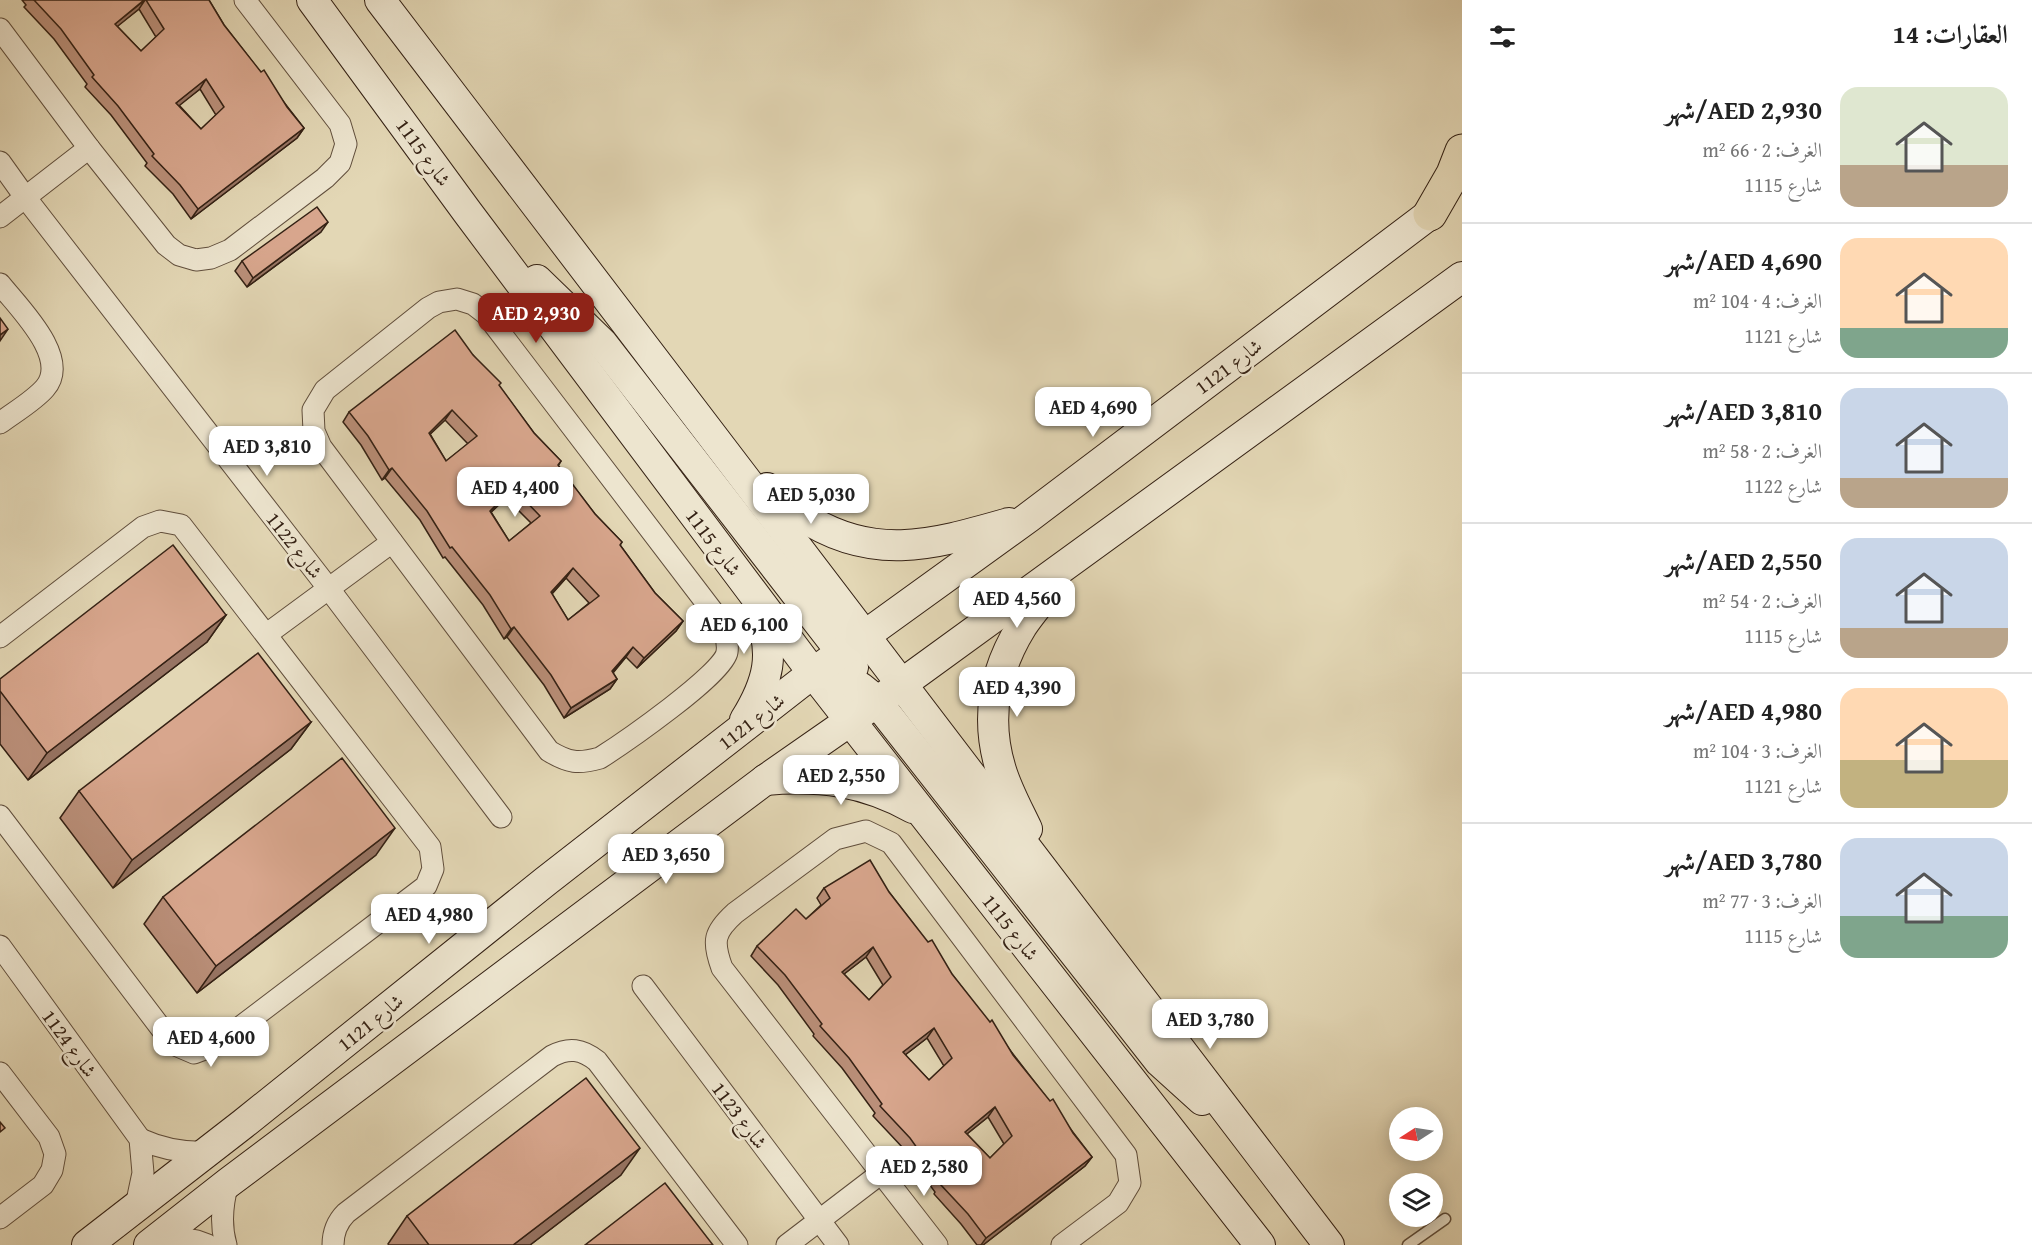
<!DOCTYPE html>
<html lang="ar">
<head>
<meta charset="utf-8">
<style>
  body { margin:0; font-family:"Gentium Book Plus",Amiri,serif; background:#f6f6f6; color:#222; direction:rtl; height:100vh; display:flex; flex-direction:column; font-size:22px; white-space:nowrap }
  * { box-sizing:border-box; margin:0 }
  p { font-size:20px; color:#767676 }
  .icon { flex:none; width:33px; height:33px; fill:none; stroke:currentColor; stroke-width:2; stroke-linecap:round; stroke-linejoin:round }
  .map { position:relative; flex:1; overflow:hidden; direction:ltr }
  .sheet { display:flex; flex-direction:column; background:#fff; width:570px }
  .sheet>* { flex:none }
  .needle { width:39px; rotate:258deg }
  .controls { position:absolute; left:1389px; top:1107px; display:grid; gap:12px }
  .controls a { display:grid; place-items:center; width:54px; height:54px; border-radius:50%; background:#fff; box-shadow:0 3px 15px #0003; font-size:30px }
  .price { position:absolute; translate:-50% -51px; padding:0 14px; border-radius:12px; background:#fff; color:#222; font-size:20px; line-height:39px; filter:drop-shadow(0 2px 3px #0008) }
  .price::after { content:''; position:absolute; left:50%; top:36px; width:18px; height:14px; margin-left:-9px; background:inherit; clip-path:polygon(0 0,100% 0,50% 100%) }
  .price.selected { background:#8f2418; color:#fff }
  ul { padding:0; list-style:none }
  li { display:flex; align-items:center; gap:18px; height:150px; padding:0 24px }
  li+li { border-top:2px solid #e0e0e0 }
  li span { display:grid; place-items:center; flex:none; width:168px; height:120px; border-radius:18px; color:#555 }
  li>.icon { margin-inline-start:auto }
  span .icon { width:72px; height:72px; fill:#fffc; stroke-width:1 }
  li b { font-size:26px }
  h2 { display:flex; justify-content:space-between; align-items:center; height:72px; padding:0 24px; font-size:26px }
  main { display:flex; flex:1; min-height:0 }
  .map>svg:first-child { display:block }
  .lines { fill:none; stroke-linecap:round; stroke-linejoin:round }
  .lane-casing { stroke:#604e3c; stroke-width:13 }
  .street-casing { stroke:#604e3c; stroke-width:23 }
  .secondary-casing { stroke:#342114; stroke-width:32 }
  .highway-casing { stroke:#342114; stroke-width:35 }
  .lane { stroke:#ede5cf; stroke-width:10 }
  .street { stroke:#ede5cf; stroke-width:21 }
  .secondary { stroke:#ede5cf; stroke-width:30 }
  .highway { stroke:#e3d7b5; stroke-width:33 }
  .wall { fill:#ba8f79; stroke:#342114; stroke-width:1.5; fill-rule:evenodd }
  .shaded-wall { fill:#977463; stroke:#342114; stroke-width:1.5 }
  .building { fill:#d8a68d; stroke:#342114; stroke-width:1.5; fill-rule:evenodd }
  .labels { text-anchor:middle; dominant-baseline:central; stroke-width:5; stroke-linejoin:round; paint-order:stroke }
  .street-label { font-size:20px; fill:#342114; stroke:#ede5cf }
</style>
</head>
<body>
<main>
<section class="sheet">
<h2>العقارات: 14<svg class="icon" aria-label="filters" viewBox="0 0 24 24"><path d="M4 7h16M4 17h16"/><circle cx="9" cy="7" r="2"/><circle cx="15" cy="17" r="2"/></svg></h2>
<ul>
<li><span style="background:linear-gradient(#dfe7d0 65%,#b9a48a 0)"><svg class="icon" aria-label="home" viewBox="0 0 24 24"><path d="M3 11l9-7 9 7M6 9v11h12V9"/></svg></span><div><b>AED 2,930/شهر</b><p>الغرف: 2 · 66 m²</p><p>شارع 1115</p></div></li>
<li><span style="background:linear-gradient(#ffd9b3 75%,#7fa58c 0)"><svg class="icon" aria-label="home" viewBox="0 0 24 24"><path d="M3 11l9-7 9 7M6 9v11h12V9"/></svg></span><div><b>AED 4,690/شهر</b><p>الغرف: 4 · 104 m²</p><p>شارع 1121</p></div></li>
<li><span style="background:linear-gradient(#c9d6e8 75%,#b9a48a 0)"><svg class="icon" aria-label="home" viewBox="0 0 24 24"><path d="M3 11l9-7 9 7M6 9v11h12V9"/></svg></span><div><b>AED 3,810/شهر</b><p>الغرف: 2 · 58 m²</p><p>شارع 1122</p></div></li>
<li><span style="background:linear-gradient(#c9d6e8 75%,#b9a48a 0)"><svg class="icon" aria-label="home" viewBox="0 0 24 24"><path d="M3 11l9-7 9 7M6 9v11h12V9"/></svg></span><div><b>AED 2,550/شهر</b><p>الغرف: 2 · 54 m²</p><p>شارع 1115</p></div></li>
<li><span style="background:linear-gradient(#ffd9b3 60%,#c2b280 0)"><svg class="icon" aria-label="home" viewBox="0 0 24 24"><path d="M3 11l9-7 9 7M6 9v11h12V9"/></svg></span><div><b>AED 4,980/شهر</b><p>الغرف: 3 · 104 m²</p><p>شارع 1121</p></div></li>
<li><span style="background:linear-gradient(#c9d6e8 65%,#7fa58c 0)"><svg class="icon" aria-label="home" viewBox="0 0 24 24"><path d="M3 11l9-7 9 7M6 9v11h12V9"/></svg></span><div><b>AED 3,780/شهر</b><p>الغرف: 3 · 77 m²</p><p>شارع 1115</p></div></li>
</ul>
</section>
<div class="map">
<svg width="1462" height="1245" viewBox="0 0 1462 1245">
  <rect width="100%" height="100%" fill="#e3d7b5"/>
  <filter id="stains"><feTurbulence type="fractalNoise" baseFrequency=".00333" numOctaves="4"/><feColorMatrix values="0 0 0 0 .2 0 0 0 0 .09 0 0 0 0 .02 0 0 0 .5 -.17"/></filter>
  <radialGradient id="worn" r=".72"><stop offset=".6" stop-color="#630" stop-opacity="0"/><stop offset="1" stop-color="#630" stop-opacity=".3"/></radialGradient>
  <g class="lines">
    <!-- lane casing -->
    <g class="lane-casing">
      <polyline id="lane" points="1408,1245 1445,1219"/>
    </g>
    <!-- street casing -->
    <g class="street-casing">
      <g id="street">
        <polyline points="0,29 89,148 166,245 179,255 196,260 211,258 230,250 325,178 340,163 346,144 340,124 245,0"/>
        <polyline points="0,162 25,197 329,589 501,817"/>
        <polyline points="0,217 89,148"/>
        <path d="M0 284C19 308 71 358 45 388 34 401 13 413 0 423"/>
        <path d="M457 299 473 304 486 314 717 617C722 627 729 639 727 652 724 674 622 744 600 758 578 764 569 763 549 751L321 447 314 431 313 410 325 390 428 308 439 302Z"/>
        <polyline points="267,634 392,542"/>
        <polyline points="0,637 143,527 160,521 181,525 430,847 433,869 426,886 218,1044 194,1053 173,1044 0,816"/>
        <polyline points="0,946 140,1139 143,1173 136,1206"/>
        <polyline points="643,986 838,1245"/>
        <polyline points="0,1073 49,1137 55,1154 52,1170 43,1185 0,1218"/>
        <path d="M140 1139C162 1149 182 1153 206 1152"/>
        <polyline points="161,1234 197,1241 208,1245"/>
        <path d="M226 1245C220 1224 222 1204 228 1183"/>
        <path d="M333 1245C333 1232 337 1222 346 1213L552 1056C569 1047 582 1049 597 1061L737 1245"/>
        <polyline points="787,1245 880,1174"/>
        <path d="M937 1245 722 968C712 941 714 932 735 913L835 839 866 831 891 843 1126 1155 1130 1183 1118 1203 1062 1245"/>
      </g>
    </g>
    <!-- secondary casing -->
    <g class="secondary-casing">
      <g id="secondary">
        <polyline points="312,0 468,213 813,673 1260,1245"/>
        <polyline points="380,0 1329,1245"/>
        <polyline points="537,280 602,343 853,667"/>
        <path d="M767 488C777 497 787 506 799 514 871 563 932 545 1009 523"/>
        <path d="M813 673C844 677 854 679 877 702L1160 1062 1202 1100"/>
        <path d="M745 720C768 683 777 652 757 610"/>
        <path d="M765 780C820 775 864 781 913 808"/>
        <path d="M1027 829C1018 810 1007 790 1001 770 985 719 994 671 1022 626 1032 611 1045 597 1055 582"/>
        <polyline points="87,1245 243,1124 546,881 813,673 1029,517 1430,214"/>
        <polyline points="149,1245 228,1183 765,780 877,702 1462,277"/>
      </g>
    </g>
    <!-- highway casing -->
    <g class="highway-casing">
      <polyline id="highway" points="1430,214 1453,174 1462,151"/>
    </g>
    <!-- lane -->
    <use href="#lane" class="lane"/>
    <!-- street -->
    <use href="#street" class="street"/>
    <!-- secondary -->
    <use href="#secondary" class="secondary"/>
    <!-- highway -->
    <use href="#highway" class="highway"/>
  </g>
  <!-- wall -->
  <g class="wall">
    <path d="M22 0H209L224 25 304 128 297 138 191 219 173 194 145 166 147 163 111 115 85 87 87 84 54 39 24 7 26 5ZM139 9 156 37 141 51 117 26ZM200 89 216 115 201 129 179 105Z"/>
    <polygon points="321,232 247,287 235,271 242,261"/>
    <path d="M473 355 499 386 534 433 561 461 558 466 595 514 622 542 620 545 655 593 683 621 676 631 637 668 626 657 613 673 617 679 610 689 564 718 544 685 507 637 504 639 483 605 445 557 443 558 420 520 385 478 382 480 361 445 343 422 349 412ZM445 420 468 444 446 461 430 434ZM506 498 531 523 509 541 491 512ZM566 578 589 603 568 620 552 594Z"/>
    <polygon points="226,615 207,642 28,780 0,744 0,679"/>
    <polygon points="311,722 291,749 113,888 60,818 79,791"/>
    <polygon points="376,855 197,993 144,924 163,897"/>
    <path d="M824 888 889 892 1092 1157 1085 1166 983 1245H977L961 1224 934 1194 935 1192 903 1148 873 1116 875 1113 842 1068 813 1036 814 1034 778 985 751 956 757 946 806 919 821 905 817 898ZM866 957 883 985 869 1000 844 974ZM927 1038 944 1066 929 1080 905 1055ZM988 1117 1004 1144 990 1158 967 1134Z"/>
    <polygon points="621,1175 530,1245 389,1245 388,1244 407,1216"/>
  </g>
  <!-- shaded-wall -->
  <g class="shaded-wall">
    <polygon points="145,0 139,9 108,34 115,24"/>
    <polygon points="206,79 200,89 170,113 176,103"/>
    <polygon points="304,128 297,138 191,219 198,209"/>
    <polygon points="328,222 321,232 247,287 253,278"/>
    <polygon points="8,329 0,341 0,335"/>
    <polygon points="452,410 445,420 422,442 429,433"/>
    <polygon points="392,468 385,478 382,480 389,470"/>
    <polygon points="513,488 506,498 483,520 490,511"/>
    <polygon points="573,568 566,578 544,602 551,592"/>
    <polygon points="226,615 207,642 28,780 47,753"/>
    <polygon points="683,621 676,631 637,668 644,658"/>
    <polygon points="514,627 507,637 504,639 511,629"/>
    <polygon points="633,647 626,657 605,681 612,671"/>
    <polygon points="617,679 610,689 564,718 571,708"/>
    <polygon points="311,722 291,749 113,888 132,860"/>
    <polygon points="395,828 376,855 197,993 216,966"/>
    <polygon points="873,947 866,957 835,981 842,972"/>
    <polygon points="934,1028 927,1038 896,1062 903,1052"/>
    <polygon points="995,1107 988,1117 958,1141 965,1132"/>
    <polygon points="640,1148 621,1175 530,1245 513,1245"/>
    <polygon points="1092,1157 1085,1166 983,1245 981,1245 986,1238"/>
  </g>
  <!-- building -->
  <g class="building">
    <path d="M34 0H144L115 24 141 51 164 29 146 0H209L224 25 261 72 264 70 287 107 304 128 198 209 180 185 152 156 154 154 118 106 92 77 94 75 61 29ZM206 79 224 107 201 129 176 103Z"/>
    <polygon points="317,207 328,222 253,278 242,261"/>
    <polygon points="0,318 8,329 0,335"/>
    <path d="M455 330 473 355 501 383 499 385 534 433 561 461 558 465 595 514 622 542 620 545 655 593 683 621 644 658 633 647 612 671 617 679 571 708 551 675 514 627 511 629 490 595 452 547 450 548 427 511 392 468 389 470 368 436 349 412ZM452 410 477 436 446 461 429 433ZM513 488 540 516 509 541 490 511ZM573 568 599 596 568 620 551 592Z"/>
    <polygon points="173,545 226,615 47,753 0,691 0,679"/>
    <polygon points="258,653 311,722 132,860 79,791"/>
    <polygon points="342,758 395,828 216,966 163,897"/>
    <path d="M870 860 889 892 928 942 932 940 952 974 990 1022 992 1020 1013 1055 1050 1101 1053 1099 1073 1133 1092 1157 986 1238 968 1214 941 1185 942 1183 910 1138 880 1106 882 1104 849 1058 820 1026 822 1024 785 975 757 946 796 909 806 919 830 898 824 888ZM873 947 891 977 869 1000 842 972ZM934 1028 952 1058 929 1080 903 1052ZM995 1107 1012 1136 990 1158 965 1132Z"/>
    <polygon points="586,1078 640,1148 513,1245 429,1245 407,1216"/>
    <polygon points="0,1122 5,1128 0,1132"/>
    <polygon points="665,1183 713,1245 585,1245"/>
  </g>
  <g class="labels">
    <!-- street labels -->
    <g class="street-label">
      <text transform="translate(424 152) rotate(54)">شارع 1115</text>
      <text transform="translate(1228 366) rotate(-37)">شارع 1121</text>
      <text transform="translate(714 542) rotate(53)">شارع 1115</text>
      <text transform="translate(295 545) rotate(52)">شارع 1122</text>
      <text transform="translate(751 721) rotate(-38)">شارع 1121</text>
      <text transform="translate(1011 927) rotate(52)">شارع 1115</text>
      <text transform="translate(370 1022) rotate(-39)">شارع 1121</text>
      <text transform="translate(70 1043) rotate(54)">شارع 1124</text>
      <text transform="translate(740 1115) rotate(53)">شارع 1123</text>
    </g>
  </g>
  <rect width="100%" height="100%" filter="url(#stains)"/>
  <rect width="100%" height="100%" fill="url(#worn)"/>
</svg>
<div class="controls">
<a><svg class="needle" viewBox="-14 -14 28 28"><path d="M0-13l5 13h-10z" fill="#e53935"/><path d="M0 13l5-13h-10z" fill="#767676"/></svg></a>
<a><svg class="icon" aria-label="layers" viewBox="0 0 24 24"><path d="M12 4l9 5-9 5-9-5zM3 14l9 5 9-5"/></svg></a>
</div>
<b class="price selected" style="left:536px;top:344px">AED 2,930</b>
<b class="price" style="left:1093px;top:438px">AED 4,690</b>
<b class="price" style="left:267px;top:477px">AED 3,810</b>
<b class="price" style="left:515px;top:518px">AED 4,400</b>
<b class="price" style="left:811px;top:525px">AED 5,030</b>
<b class="price" style="left:1017px;top:629px">AED 4,560</b>
<b class="price" style="left:744px;top:655px">AED 6,100</b>
<b class="price" style="left:1017px;top:718px">AED 4,390</b>
<b class="price" style="left:841px;top:806px">AED 2,550</b>
<b class="price" style="left:666px;top:885px">AED 3,650</b>
<b class="price" style="left:429px;top:945px">AED 4,980</b>
<b class="price" style="left:1210px;top:1050px">AED 3,780</b>
<b class="price" style="left:211px;top:1068px">AED 4,600</b>
<b class="price" style="left:924px;top:1197px">AED 2,580</b>
</div>
</main>
</body>
</html>
